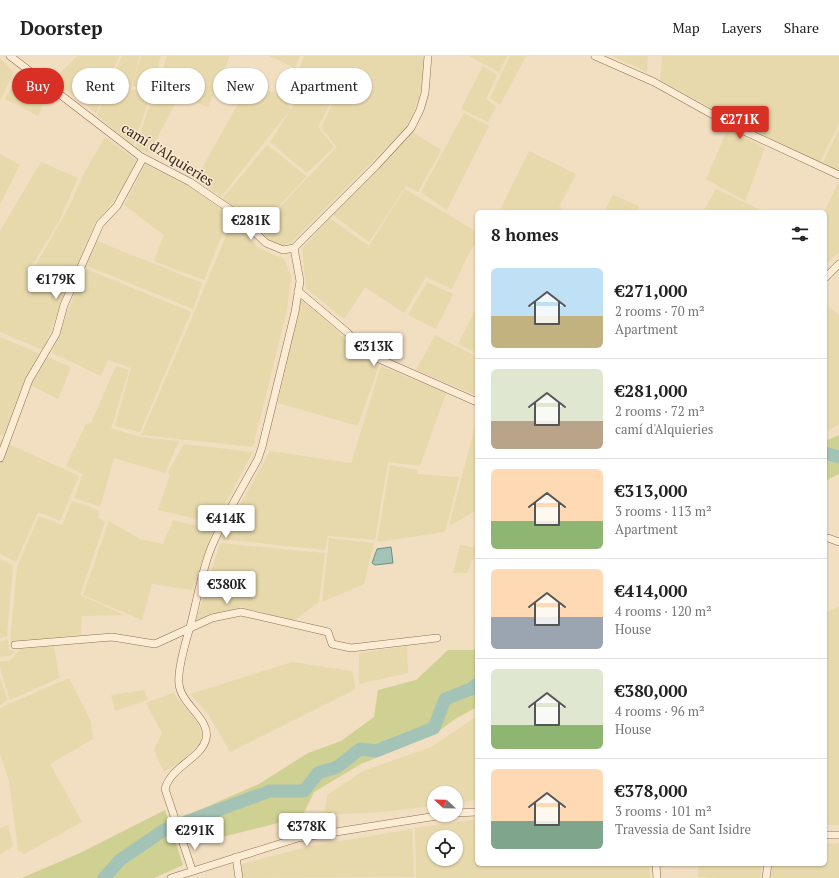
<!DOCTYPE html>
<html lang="en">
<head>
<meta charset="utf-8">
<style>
  body { margin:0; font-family:"PT Serif",serif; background:#f6f6f6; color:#222; height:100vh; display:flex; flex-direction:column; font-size:15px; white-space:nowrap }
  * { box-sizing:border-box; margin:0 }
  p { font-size:13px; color:#767676 }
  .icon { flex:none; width:22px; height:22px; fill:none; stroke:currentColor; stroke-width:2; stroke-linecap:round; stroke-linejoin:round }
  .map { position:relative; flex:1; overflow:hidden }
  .drawer { position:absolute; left:475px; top:154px; width:352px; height:656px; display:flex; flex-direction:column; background:#fff; border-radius:6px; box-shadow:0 1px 3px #0004 }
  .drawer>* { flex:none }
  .guide { position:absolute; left:12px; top:12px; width:380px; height:36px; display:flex; gap:8px }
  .needle { width:26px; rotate:292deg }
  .controls { position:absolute; left:427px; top:730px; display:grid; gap:8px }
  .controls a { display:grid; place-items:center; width:36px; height:36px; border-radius:50%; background:#fff; box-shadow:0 1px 3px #0004; font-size:20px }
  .price { position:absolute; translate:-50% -34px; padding:0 9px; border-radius:4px; background:#fff; color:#222; font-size:13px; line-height:26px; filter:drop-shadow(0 1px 2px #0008) }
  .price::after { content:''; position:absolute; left:50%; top:24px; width:12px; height:9px; margin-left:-6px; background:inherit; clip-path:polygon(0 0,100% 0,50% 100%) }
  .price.on { background:#d93025; color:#fff }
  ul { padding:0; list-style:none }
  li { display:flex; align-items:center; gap:12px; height:100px; padding:0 16px }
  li+li { border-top:1px solid #e0e0e0 }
  li span { display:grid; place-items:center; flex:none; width:112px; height:80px; border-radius:6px; color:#555 }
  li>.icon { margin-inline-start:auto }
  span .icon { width:48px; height:48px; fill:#fffc; stroke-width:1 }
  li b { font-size:17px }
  h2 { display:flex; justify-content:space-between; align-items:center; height:48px; padding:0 16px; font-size:17px }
  .chip { padding:0 14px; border-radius:18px; background:#fff; box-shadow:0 1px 3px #0004; font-size:14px; line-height:36px }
  .chip.on { background:#d93025; color:#fff }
  header { display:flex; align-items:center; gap:24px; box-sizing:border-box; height:56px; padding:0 20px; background:#fff; border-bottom:1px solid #e0e0e0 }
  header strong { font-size:19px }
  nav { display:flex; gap:22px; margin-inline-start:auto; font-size:14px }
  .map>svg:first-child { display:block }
  .farmland { fill:#e8d9ac; fill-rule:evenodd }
  .green { fill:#cfd193 }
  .water { fill:#a3c3b7; stroke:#699284 }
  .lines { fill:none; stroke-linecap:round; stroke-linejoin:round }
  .river { stroke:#a3c3b7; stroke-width:13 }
  .minor-casing { stroke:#8d6e56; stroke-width:8 }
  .minor { stroke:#fcecd4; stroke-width:7 }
  .labels { text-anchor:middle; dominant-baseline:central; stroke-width:3; stroke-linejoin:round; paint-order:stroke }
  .street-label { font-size:14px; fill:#3b281c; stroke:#f8e9d0 }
</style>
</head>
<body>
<header>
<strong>Doorstep</strong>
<nav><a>Map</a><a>Layers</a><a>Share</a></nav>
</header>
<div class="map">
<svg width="839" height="822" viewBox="0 0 839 822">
  <rect width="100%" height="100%" fill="#f2dec0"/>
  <!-- farmland -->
  <g class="farmland">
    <polygon points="77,0 119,0 96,57 53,24"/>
    <polygon points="122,0 140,0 131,33 151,38 133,90 97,59"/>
    <polygon points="141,0 161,0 152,34 132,30"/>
    <polygon points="167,0 230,0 208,51 179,40 149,98 135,92"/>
    <polygon points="269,0 300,0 295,12"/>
    <polygon points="304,0 424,0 423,22 419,42 407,71 292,186 282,190 269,185 260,172 337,91 321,72 337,39 298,16"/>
    <polygon points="469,0 507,0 499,16"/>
    <polygon points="510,0 526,0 500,49 490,42"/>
    <polygon points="612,0 648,0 647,16"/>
    <polygon points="662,0 839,0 839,67 820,106 749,73 660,24"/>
    <polygon points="0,2 14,16 0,45"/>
    <polygon points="483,10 497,19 486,43 496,51 488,66 461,53"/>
    <polygon points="18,16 49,36 38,60 5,43"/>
    <polygon points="306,24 334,40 318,71 334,91 307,117 270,86 293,50"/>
    <polygon points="246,33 274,36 288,46 290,54 221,141 196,123"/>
    <polygon points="464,57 489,70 447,154 421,136"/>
    <polygon points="728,72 765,92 745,145 706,123"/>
    <polygon points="839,73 839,116 823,106"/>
    <polygon points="412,76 441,94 418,136 406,130 369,186 333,159"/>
    <polygon points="105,81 138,105 120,137 95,168 68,230 34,212 69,151 83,119"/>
    <polygon points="267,89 307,120 257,173 222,143"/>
    <polygon points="529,95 576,118 559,151 569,156 499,156"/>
    <polygon points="0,98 20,109 0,149"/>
    <polygon points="41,106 78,122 59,165 30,213 67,233 43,294 0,276 0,175"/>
    <polygon points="145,108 190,131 230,159 204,224 154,205 164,179 124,149"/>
    <polygon points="839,125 839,196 825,209 824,156"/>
    <polygon points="405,133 477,176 477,184 466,203 452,233 426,221 404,257 365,231 344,263 306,232 302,193 330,162 369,190"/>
    <polygon points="716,133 765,156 703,156"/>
    <polygon points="613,139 639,150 638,156 604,156"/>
    <polygon points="233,162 258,192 284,203 291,220 287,254 253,391 141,379 191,264"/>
    <polygon points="97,185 202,227 193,253 85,209"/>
    <polygon points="84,212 191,256 140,376 115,370 131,312 108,304 101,320 52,297"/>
    <polygon points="427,226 453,238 436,273 408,259"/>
    <polygon points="301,243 336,273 357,299 379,309 358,370 278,347"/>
    <polygon points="825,248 839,259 839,368 825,377"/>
    <polygon points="476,253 477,253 477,297 458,288"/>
    <polygon points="435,279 477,301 477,340 416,314"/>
    <polygon points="0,281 71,311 58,343 24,326 3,380 0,379"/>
    <polygon points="116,310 129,314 111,372 140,381 179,385 165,417 114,402 100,451 74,442 83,418 66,410 86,368 91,367"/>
    <polygon points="381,310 446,337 420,410 388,406 375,484 328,480 325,494 221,483 270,395 351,407"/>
    <polygon points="477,363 477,454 449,470 463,416"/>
    <polygon points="0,384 79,420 60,465 38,456 16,506 0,498"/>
    <polygon points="184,388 253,396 215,467 158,454 170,419 168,416"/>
    <polygon points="390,409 418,414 417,418 459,421 445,476 377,486"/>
    <polygon points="72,445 98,454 99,462 105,466 80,539 124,559 82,560 81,579 10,586 17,511 39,460 62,469"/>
    <polygon points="173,464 213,474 192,534 152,528 142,564 83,539 109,465 140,483 163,488"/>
    <polygon points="329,482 374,487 364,528 322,546"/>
    <polygon points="220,487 325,497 319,546 293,565 242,551 196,565"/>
    <polygon points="460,489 477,492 477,493 467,517 453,517"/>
    <polygon points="0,503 13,509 7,581 0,582"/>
    <polygon points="839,551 839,769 825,769 825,557"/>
    <polygon points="8,584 9,594 15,595 10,600 0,601 0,585"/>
    <polygon points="54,589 59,622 10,644 0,612 0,605 9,605 21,593"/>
    <polygon points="407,590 408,617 359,628 359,597"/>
    <polygon points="292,606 352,615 356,633 230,696 208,658 190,638"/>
    <polygon points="0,621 8,644 0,649"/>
    <polygon points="69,622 91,665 93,683 50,708 82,766 24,798 18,794 9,725 0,698 0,652"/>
    <polygon points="144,634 148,644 115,655 111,639"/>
    <polygon points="173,637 198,666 201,678 201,685 184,704 164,716 154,694 162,677 146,647"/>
    <polygon points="477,660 477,744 456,747 456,737 434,737 434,750 381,756 324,759 327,739 363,715 431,691"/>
    <path d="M477 763V808H649L650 822H416L415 772ZM434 781H456V803H434Z"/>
    <polygon points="8,769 13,790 0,799 0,772"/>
    <polygon points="412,773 414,821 242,822 242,808 311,790"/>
    <polygon points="839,787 839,822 771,822 773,808 825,808 825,788"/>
    <polygon points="698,808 762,808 760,822 716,822 698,821"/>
  </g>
  <!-- green -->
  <g class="green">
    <polygon points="839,379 839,418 825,425 825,385"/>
    <polygon points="448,594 477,594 477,651 455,663 435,678 361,708 314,736 302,761 194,788 183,761 259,728 308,697 341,685 374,661 378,634 416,624"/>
    <polygon points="165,754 183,809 154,822 22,822 80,797"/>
  </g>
  <!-- water -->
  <polygon class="water" points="391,491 393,507 375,509 372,507 377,493"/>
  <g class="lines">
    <!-- river -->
    <g class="river">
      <polyline points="825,397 839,401"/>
      <polyline points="104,822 120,804 164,774 270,735 304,735 318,717 337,711 360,693 376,695 434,672 445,643 471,633 477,628"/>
    </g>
    <!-- minor casing -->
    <g class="minor-casing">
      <g id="minor">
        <polyline points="10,0 140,100 190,126 234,156 266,187 283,194 294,192 376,110 411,72 420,54 425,37 428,0"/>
        <polyline points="595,0 654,26 733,70 839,119"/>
        <polyline points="825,222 839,208"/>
        <polyline points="298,235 348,277 361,295 477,346"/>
        <polyline points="0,402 29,324 56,278 64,249 100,168 117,150 143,102"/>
        <polyline points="828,482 839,486"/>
        <polyline points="15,589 112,581 155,588 212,562 241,556 328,576 332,588 351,592 437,582"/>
        <polyline points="456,757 477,756"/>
        <polyline points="825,779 839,779"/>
        <polyline points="236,801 239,822"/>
        <polyline points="656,808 657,822"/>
        <path d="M192 814 165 733C171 710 201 703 206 683 211 663 181 649 179 628 177 613 186 585 190 571 197 545 201 517 211 492 224 461 242 432 258 403L262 391 295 256 300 225 294 192"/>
        <polyline points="171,822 298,782 443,759"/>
        <polyline points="766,822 768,808"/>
      </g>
    </g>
    <!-- minor -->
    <use href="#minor" class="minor"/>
  </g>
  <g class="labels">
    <!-- street labels -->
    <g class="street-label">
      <text transform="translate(168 98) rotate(32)">camí d'Alquieries</text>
    </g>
  </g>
</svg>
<div class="controls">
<a><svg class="needle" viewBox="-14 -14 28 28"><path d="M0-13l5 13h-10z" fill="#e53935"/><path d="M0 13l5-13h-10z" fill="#767676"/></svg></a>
<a><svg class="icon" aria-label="locate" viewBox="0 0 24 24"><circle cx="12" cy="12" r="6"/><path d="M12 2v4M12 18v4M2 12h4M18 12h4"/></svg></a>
</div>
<b class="price on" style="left:740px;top:84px">€271K</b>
<b class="price" style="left:251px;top:185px">€281K</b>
<b class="price" style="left:56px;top:244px">€179K</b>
<b class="price" style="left:374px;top:311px">€313K</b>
<b class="price" style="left:226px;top:483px">€414K</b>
<b class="price" style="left:227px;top:549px">€380K</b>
<b class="price" style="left:307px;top:791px">€378K</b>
<b class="price" style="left:195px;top:795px">€291K</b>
<div class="guide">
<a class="chip on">Buy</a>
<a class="chip">Rent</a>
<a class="chip">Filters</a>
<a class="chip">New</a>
<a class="chip">Apartment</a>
</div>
<section class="drawer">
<h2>8 homes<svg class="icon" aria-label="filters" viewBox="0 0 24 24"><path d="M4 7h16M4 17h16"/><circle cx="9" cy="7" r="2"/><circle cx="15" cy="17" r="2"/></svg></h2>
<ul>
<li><span style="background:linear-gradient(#bfe0f5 60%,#c2b280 0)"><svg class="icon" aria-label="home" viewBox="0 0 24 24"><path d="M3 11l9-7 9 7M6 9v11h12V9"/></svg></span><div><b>€271,000</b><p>2 rooms · 70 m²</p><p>Apartment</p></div></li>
<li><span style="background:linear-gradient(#dfe7d0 65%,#b9a48a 0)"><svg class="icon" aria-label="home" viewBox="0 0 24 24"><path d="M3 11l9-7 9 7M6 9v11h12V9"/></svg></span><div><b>€281,000</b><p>2 rooms · 72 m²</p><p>camí d'Alquieries</p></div></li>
<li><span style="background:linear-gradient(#ffd9b3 65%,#8fb573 0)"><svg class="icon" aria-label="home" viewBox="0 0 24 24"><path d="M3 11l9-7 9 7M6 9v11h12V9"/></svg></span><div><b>€313,000</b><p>3 rooms · 113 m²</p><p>Apartment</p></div></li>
<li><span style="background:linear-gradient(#ffd9b3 60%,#9aa5b1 0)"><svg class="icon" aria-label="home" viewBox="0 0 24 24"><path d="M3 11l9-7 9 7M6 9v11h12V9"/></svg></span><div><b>€414,000</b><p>4 rooms · 120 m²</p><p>House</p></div></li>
<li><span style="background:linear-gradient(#dfe7d0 70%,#8fb573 0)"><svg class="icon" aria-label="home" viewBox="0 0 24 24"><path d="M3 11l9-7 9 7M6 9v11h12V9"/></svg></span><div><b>€380,000</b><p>4 rooms · 96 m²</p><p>House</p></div></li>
<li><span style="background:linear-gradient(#ffd9b3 65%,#7fa58c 0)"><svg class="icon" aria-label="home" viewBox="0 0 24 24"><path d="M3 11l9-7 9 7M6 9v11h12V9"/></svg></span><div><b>€378,000</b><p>3 rooms · 101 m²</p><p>Travessia de Sant Isidre</p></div></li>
</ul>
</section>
</div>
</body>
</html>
